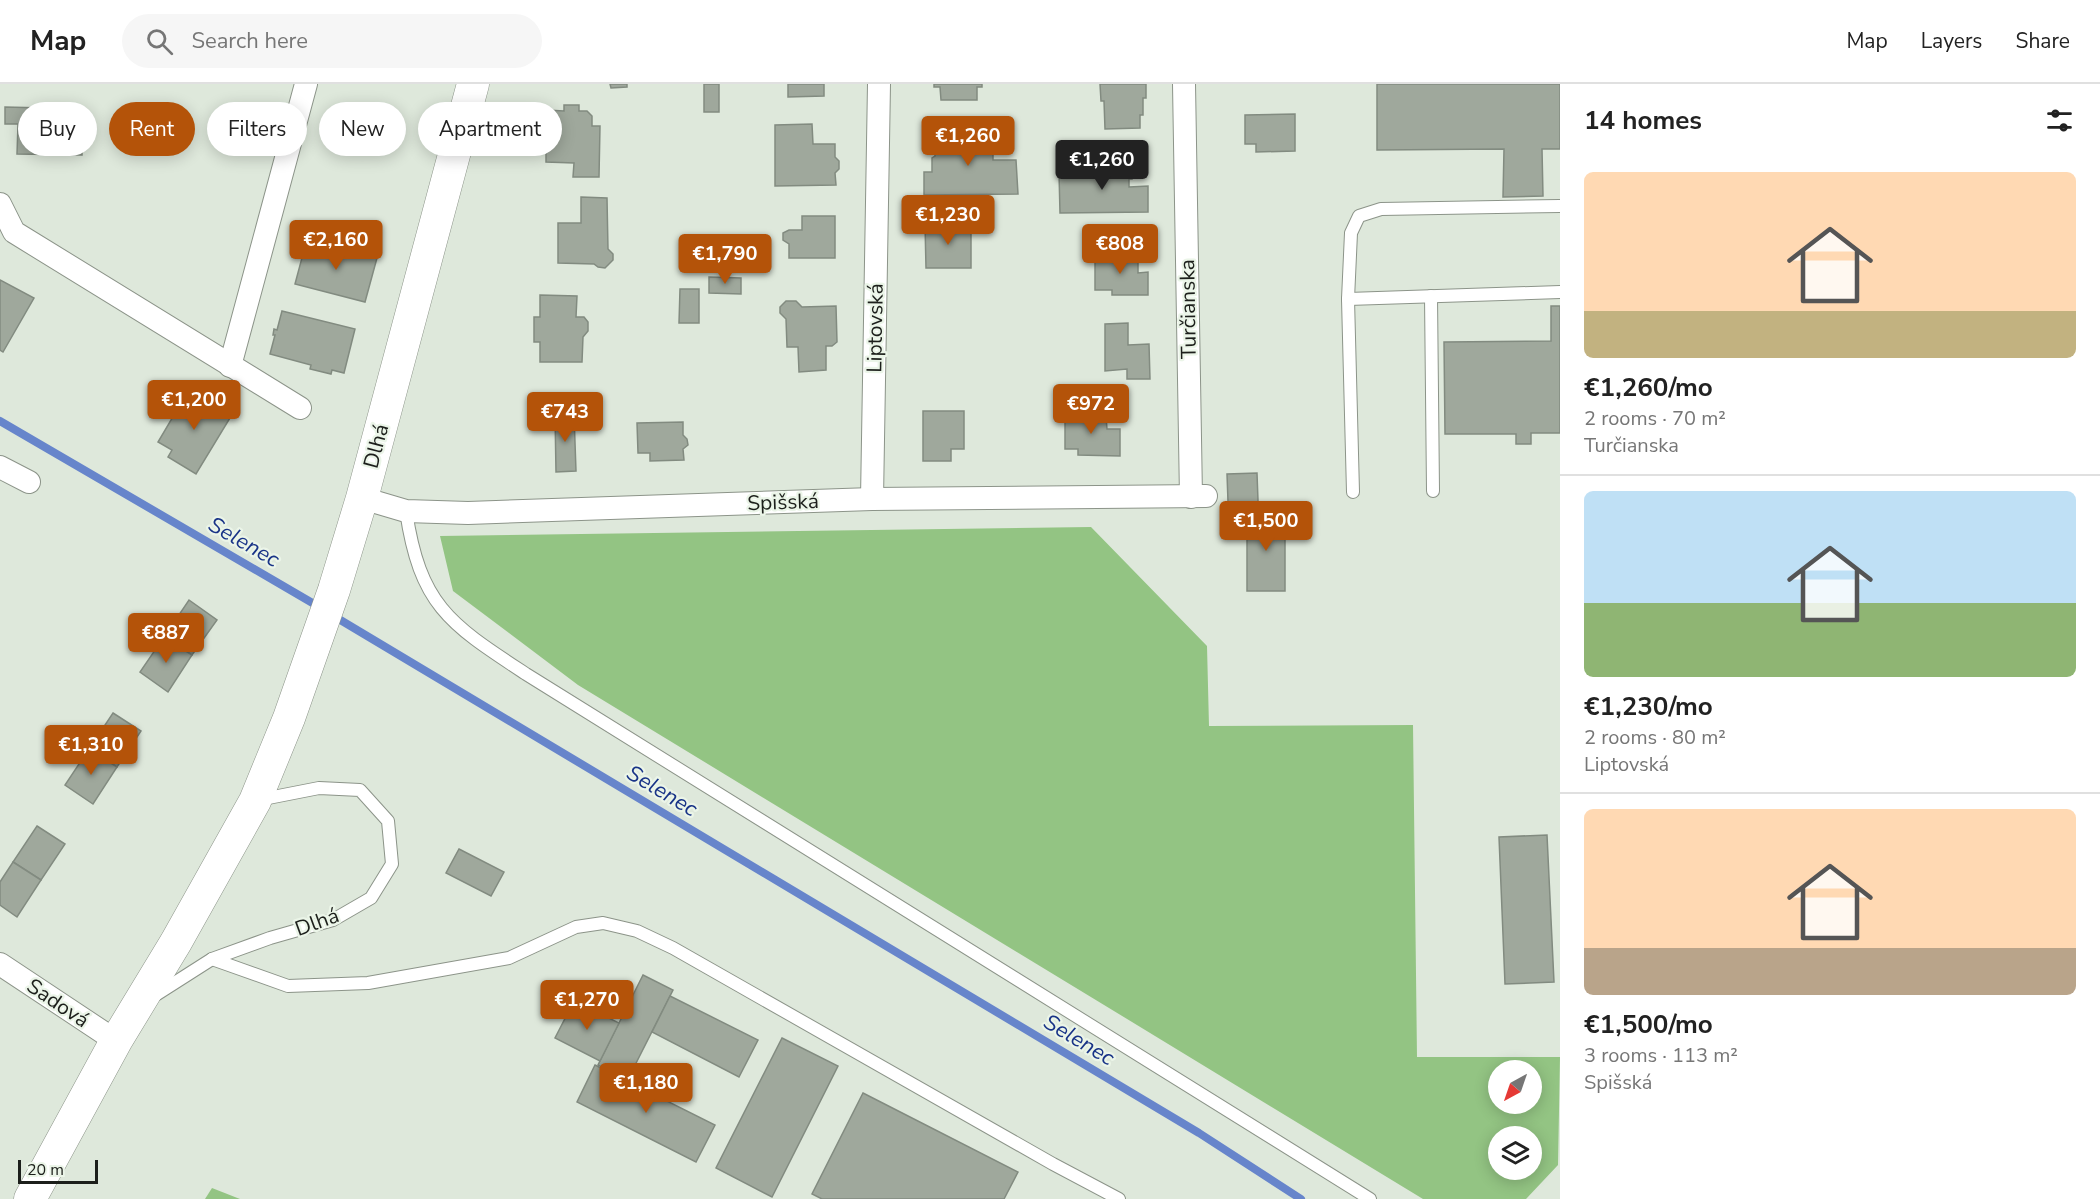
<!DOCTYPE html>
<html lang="en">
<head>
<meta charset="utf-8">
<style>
  body { margin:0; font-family:"Nunito Sans",sans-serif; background:#f6f6f6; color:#222; height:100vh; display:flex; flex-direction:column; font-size:22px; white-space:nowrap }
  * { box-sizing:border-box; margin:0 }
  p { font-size:20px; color:#767676 }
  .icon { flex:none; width:33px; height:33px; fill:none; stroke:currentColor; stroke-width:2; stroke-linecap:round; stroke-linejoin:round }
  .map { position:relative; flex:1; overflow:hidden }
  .details { display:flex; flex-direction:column; background:#fff; width:540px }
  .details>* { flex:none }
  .banner { position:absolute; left:18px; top:18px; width:570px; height:54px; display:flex; gap:12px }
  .needle { width:39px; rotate:220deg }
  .tools { position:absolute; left:1488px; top:976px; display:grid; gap:12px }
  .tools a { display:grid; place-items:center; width:54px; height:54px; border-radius:50%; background:#fff; box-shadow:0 3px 15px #0003; font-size:30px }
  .scale { position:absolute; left:18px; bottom:15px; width:80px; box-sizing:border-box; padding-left:6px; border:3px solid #1c1f1b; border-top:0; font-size:16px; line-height:21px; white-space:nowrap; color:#1c1f1b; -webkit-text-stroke:4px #ebf5e8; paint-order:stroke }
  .price { position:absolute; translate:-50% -51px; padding:0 14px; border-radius:6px; background:#b45309; color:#fff; font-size:20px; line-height:39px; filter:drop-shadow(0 2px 3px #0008) }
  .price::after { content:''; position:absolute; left:50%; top:36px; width:18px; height:14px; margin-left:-9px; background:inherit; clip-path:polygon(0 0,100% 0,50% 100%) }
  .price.on { background:#222; color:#fff }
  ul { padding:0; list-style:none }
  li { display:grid; align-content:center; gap:12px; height:318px; padding:0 24px }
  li+li { border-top:2px solid #e0e0e0 }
  li span { display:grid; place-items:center; height:186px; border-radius:9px; color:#555 }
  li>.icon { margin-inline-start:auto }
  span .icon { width:108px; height:108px; fill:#fffc; stroke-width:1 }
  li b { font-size:26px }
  h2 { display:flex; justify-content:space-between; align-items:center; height:72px; padding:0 24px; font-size:26px }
  .tag { padding:0 21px; border-radius:27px; background:#fff; box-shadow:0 3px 15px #0003; font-size:21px; line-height:54px }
  .tag.on { background:#b45309; color:#fff }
  header { display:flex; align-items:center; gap:36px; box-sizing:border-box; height:84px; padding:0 30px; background:#fff; border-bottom:2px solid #e0e0e0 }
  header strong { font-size:28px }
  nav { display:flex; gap:33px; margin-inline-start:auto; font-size:21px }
  .search { width:420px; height:54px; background:#f6f6f6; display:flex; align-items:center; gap:15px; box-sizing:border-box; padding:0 21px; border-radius:33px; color:#767676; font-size:22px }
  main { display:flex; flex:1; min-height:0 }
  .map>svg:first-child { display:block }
  .green { fill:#93c483; fill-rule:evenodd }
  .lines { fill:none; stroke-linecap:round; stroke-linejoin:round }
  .stream { stroke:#6785cb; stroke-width:8 }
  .building { fill:#9fa89c; stroke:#828b80; stroke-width:1.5 }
  .lane-casing { stroke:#8c9489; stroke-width:14 }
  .street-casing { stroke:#8c9489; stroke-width:24 }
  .secondary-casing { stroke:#8c9489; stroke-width:33 }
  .lane { stroke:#fff; stroke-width:12 }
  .street { stroke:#fff; stroke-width:22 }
  .secondary { stroke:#fff; stroke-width:32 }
  .labels { text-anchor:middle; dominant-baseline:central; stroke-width:4.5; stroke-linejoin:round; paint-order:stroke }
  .street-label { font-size:21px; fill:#1c1f1b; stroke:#ebf5e8 }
  .water-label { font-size:22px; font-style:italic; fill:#193487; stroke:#ebf5e8 }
</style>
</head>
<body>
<header>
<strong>Map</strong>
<div class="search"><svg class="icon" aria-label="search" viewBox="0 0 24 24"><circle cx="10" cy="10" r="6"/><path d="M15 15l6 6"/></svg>Search here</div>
<nav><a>Map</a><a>Layers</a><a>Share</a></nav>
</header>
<main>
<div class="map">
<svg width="1560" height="1115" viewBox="0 0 1560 1115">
  <rect width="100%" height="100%" fill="#dee8db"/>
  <!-- green -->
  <g class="green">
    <path d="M1091 443 1207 562 1209 642 1413 641 1417 973H1560L1558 1081 1526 1115H1423L578 601 453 507 440 452ZM1498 987H1532V1020H1498ZM1498 1053H1532V1086H1498Z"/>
    <polygon points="212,1104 240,1115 205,1115"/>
  </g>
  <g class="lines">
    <!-- stream -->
    <g class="stream">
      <polyline points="0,337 321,524"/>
      <polyline points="332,531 1199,1049 1301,1115"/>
    </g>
  </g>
  <!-- building -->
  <g class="building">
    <polygon points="610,0 627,0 627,3 611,4"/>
    <rect x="704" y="0" width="15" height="28"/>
    <polygon points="788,0 824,0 824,12 788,13"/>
    <polygon points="934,0 982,0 982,3 977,3 977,16 941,16 940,3 934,3"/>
    <polygon points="1100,0 1146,0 1146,14 1143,14 1143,31 1140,31 1140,44 1105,45 1104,17 1101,17"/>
    <polygon points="1377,0 1560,0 1560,65 1542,65 1543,112 1503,113 1504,65 1377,66"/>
    <polygon points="564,21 579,21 579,27 587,27 592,32 592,42 600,42 599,93 573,93 574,79 546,78 546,62 549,62 550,43 547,43 547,26 564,27"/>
    <polygon points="5,23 44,24 43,49 82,50 82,71 17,70 18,40 5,40"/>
    <polygon points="1295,30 1295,67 1256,68 1256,60 1245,60 1245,31"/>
    <polygon points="812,40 813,60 835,60 835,73 839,77 839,85 835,89 836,101 775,102 775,41"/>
    <polygon points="934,46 942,46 947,51 993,50 993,76 1016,76 1018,110 924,111 924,88 932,88 932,74 935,72 935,63 930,59 930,51"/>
    <polygon points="1131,76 1132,95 1129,95 1129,103 1148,102 1148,128 1060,129 1059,89 1100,88 1100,80 1104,77"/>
    <polygon points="581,113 607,114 608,165 613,170 613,176 605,184 598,183 594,180 558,179 558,139 581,139"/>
    <polygon points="802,132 835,132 835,174 789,174 789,160 783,156 783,149 789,146 802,146"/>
    <polygon points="925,140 971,140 971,184 926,184"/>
    <polygon points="307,155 377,174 365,218 295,200"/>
    <polygon points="1138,170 1138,189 1148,188 1148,211 1112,211 1112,206 1095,206 1095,171"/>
    <polygon points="709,193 741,194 741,210 709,209"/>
    <polygon points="0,196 34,214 3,268 0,266"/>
    <polygon points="680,205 699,205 699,239 679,239"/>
    <polygon points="540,211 577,212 576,233 584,233 588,238 588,247 583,253 582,278 540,278 540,258 534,258 534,233 540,233"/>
    <polygon points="786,217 796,217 802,223 836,222 837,258 832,262 826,262 826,286 799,288 798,263 787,263 786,235 780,229 780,223"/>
    <polygon points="1551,222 1560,222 1560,349 1531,349 1531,360 1516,360 1516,350 1445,350 1444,258 1551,257"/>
    <polygon points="282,227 355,245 344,289 332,286 331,290 310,285 311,281 270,270 275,251 273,251 274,245 277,246"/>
    <polygon points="1128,239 1128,261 1149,260 1150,295 1127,295 1127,285 1105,287 1105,240"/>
    <polygon points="187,309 201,317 204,312 233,329 196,390 168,373 172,366 158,358"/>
    <polygon points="1065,326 1080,326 1080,332 1093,332 1096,326 1103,326 1106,332 1107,345 1120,345 1120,372 1078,371 1078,365 1065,365"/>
    <polygon points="923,327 964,327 964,365 951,365 951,377 923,377"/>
    <polygon points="555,330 574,330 576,387 556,388"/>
    <polygon points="683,338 683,351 687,355 688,361 683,365 684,376 650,377 650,369 638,369 637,339"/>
    <polygon points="1257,389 1259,444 1229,445 1227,390"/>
    <rect x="1247" y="430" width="38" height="77"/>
    <polygon points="189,516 217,536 192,571 164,553"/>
    <polygon points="164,553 192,571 168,608 140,588"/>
    <polygon points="113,629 141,647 117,683 89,665"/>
    <polygon points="89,665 117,683 93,720 65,701"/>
    <polygon points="37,742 65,760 41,796 13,778"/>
    <polygon points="1547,751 1554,898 1505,900 1499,753"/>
    <polygon points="459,765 504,788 491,812 446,789"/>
    <polygon points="13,778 41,796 17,833 0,821 0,798"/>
    <polygon points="643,891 673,906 627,997 598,981"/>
    <polygon points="670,912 758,956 739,993 652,948"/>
    <polygon points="574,917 619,939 600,977 555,954"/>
    <polygon points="782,954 838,982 772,1113 716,1084"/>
    <polygon points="595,981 715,1041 696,1078 577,1018"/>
    <polygon points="863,1009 1018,1088 1004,1115 822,1115 812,1110"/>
  </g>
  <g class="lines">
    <!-- lane casing -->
    <g class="lane-casing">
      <g id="lane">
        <polyline points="1431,212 1433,407"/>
        <polyline points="1348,215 1560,208"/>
        <polyline points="1353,408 1348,215 1351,149 1359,132 1381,125 1560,122"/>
        <path d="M406 427C420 522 450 540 526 590L1370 1115"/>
        <polyline points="212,875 288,902 368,899 509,874 576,843 603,839 637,847 673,864 1053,1080 1119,1115"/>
        <polyline points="154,912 212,875 270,854 333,836 371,814 392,780 388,737 360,706 319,704 258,716"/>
      </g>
    </g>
    <!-- street casing -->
    <g class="street-casing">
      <g id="street">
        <polyline points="1184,0 1191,413"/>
        <polyline points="0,120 14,148 300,324"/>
        <polyline points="230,282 306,0"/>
        <polyline points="0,383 29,398"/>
        <polyline points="362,414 406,427 468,429 872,415 1206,412"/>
        <polyline points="872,415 879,0"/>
        <polyline points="0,880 116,957"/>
      </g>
    </g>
    <!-- secondary casing -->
    <g class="secondary-casing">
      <polyline id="secondary" points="30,1115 116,957 176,858 255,717 289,634 334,506 362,414 473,0"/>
    </g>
    <!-- lane -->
    <use href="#lane" class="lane"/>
    <!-- street -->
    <use href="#street" class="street"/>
    <!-- secondary -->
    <use href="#secondary" class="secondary"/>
  </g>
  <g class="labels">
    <!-- street labels -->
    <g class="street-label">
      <text transform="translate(1188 225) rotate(-91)">Turčianska</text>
      <text transform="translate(875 244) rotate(-89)">Liptovská</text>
      <text transform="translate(376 362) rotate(-75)">Dlhá</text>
      <text transform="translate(783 418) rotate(-2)">Spišská</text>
      <text transform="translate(317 838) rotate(-20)">Dlhá</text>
      <text transform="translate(58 919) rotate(34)">Sadová</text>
    </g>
    <!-- water labels -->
    <g class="water-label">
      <text transform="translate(244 458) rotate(30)">Selenec</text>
      <text transform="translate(662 707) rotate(31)">Selenec</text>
      <text transform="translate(1079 956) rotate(31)">Selenec</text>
    </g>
  </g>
</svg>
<div class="tools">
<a><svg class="needle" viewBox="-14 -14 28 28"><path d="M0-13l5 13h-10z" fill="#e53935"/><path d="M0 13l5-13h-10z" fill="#767676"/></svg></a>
<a><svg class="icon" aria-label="layers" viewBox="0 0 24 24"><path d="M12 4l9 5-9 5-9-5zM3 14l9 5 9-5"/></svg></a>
</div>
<div class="scale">20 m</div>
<b class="price" style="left:968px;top:83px">€1,260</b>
<b class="price on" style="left:1102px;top:107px">€1,260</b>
<b class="price" style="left:948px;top:162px">€1,230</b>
<b class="price" style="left:336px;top:187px">€2,160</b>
<b class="price" style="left:1120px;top:191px">€808</b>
<b class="price" style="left:725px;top:201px">€1,790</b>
<b class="price" style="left:194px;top:347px">€1,200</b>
<b class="price" style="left:1091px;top:351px">€972</b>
<b class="price" style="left:565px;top:359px">€743</b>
<b class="price" style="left:1266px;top:468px">€1,500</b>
<b class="price" style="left:166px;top:580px">€887</b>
<b class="price" style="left:91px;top:692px">€1,310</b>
<b class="price" style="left:587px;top:947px">€1,270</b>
<b class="price" style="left:646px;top:1030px">€1,180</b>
<div class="banner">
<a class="tag">Buy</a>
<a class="tag on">Rent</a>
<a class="tag">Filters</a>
<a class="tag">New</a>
<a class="tag">Apartment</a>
</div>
</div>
<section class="details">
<h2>14 homes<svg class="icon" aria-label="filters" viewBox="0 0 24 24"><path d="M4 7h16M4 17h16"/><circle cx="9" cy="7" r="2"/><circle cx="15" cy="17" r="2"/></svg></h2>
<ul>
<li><span style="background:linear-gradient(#ffd9b3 75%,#c2b280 0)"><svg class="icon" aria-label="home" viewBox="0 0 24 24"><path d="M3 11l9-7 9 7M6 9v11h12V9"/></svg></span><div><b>€1,260/mo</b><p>2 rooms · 70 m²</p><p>Turčianska</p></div></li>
<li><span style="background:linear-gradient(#bfe0f5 60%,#8fb573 0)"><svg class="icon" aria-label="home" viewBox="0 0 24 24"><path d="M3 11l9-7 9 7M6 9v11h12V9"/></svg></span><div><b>€1,230/mo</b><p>2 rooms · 80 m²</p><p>Liptovská</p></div></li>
<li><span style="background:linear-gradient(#ffd9b3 75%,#b9a48a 0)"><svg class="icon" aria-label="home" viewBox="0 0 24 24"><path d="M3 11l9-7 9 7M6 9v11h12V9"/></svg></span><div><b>€1,500/mo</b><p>3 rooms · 113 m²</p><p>Spišská</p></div></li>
</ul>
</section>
</main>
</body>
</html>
